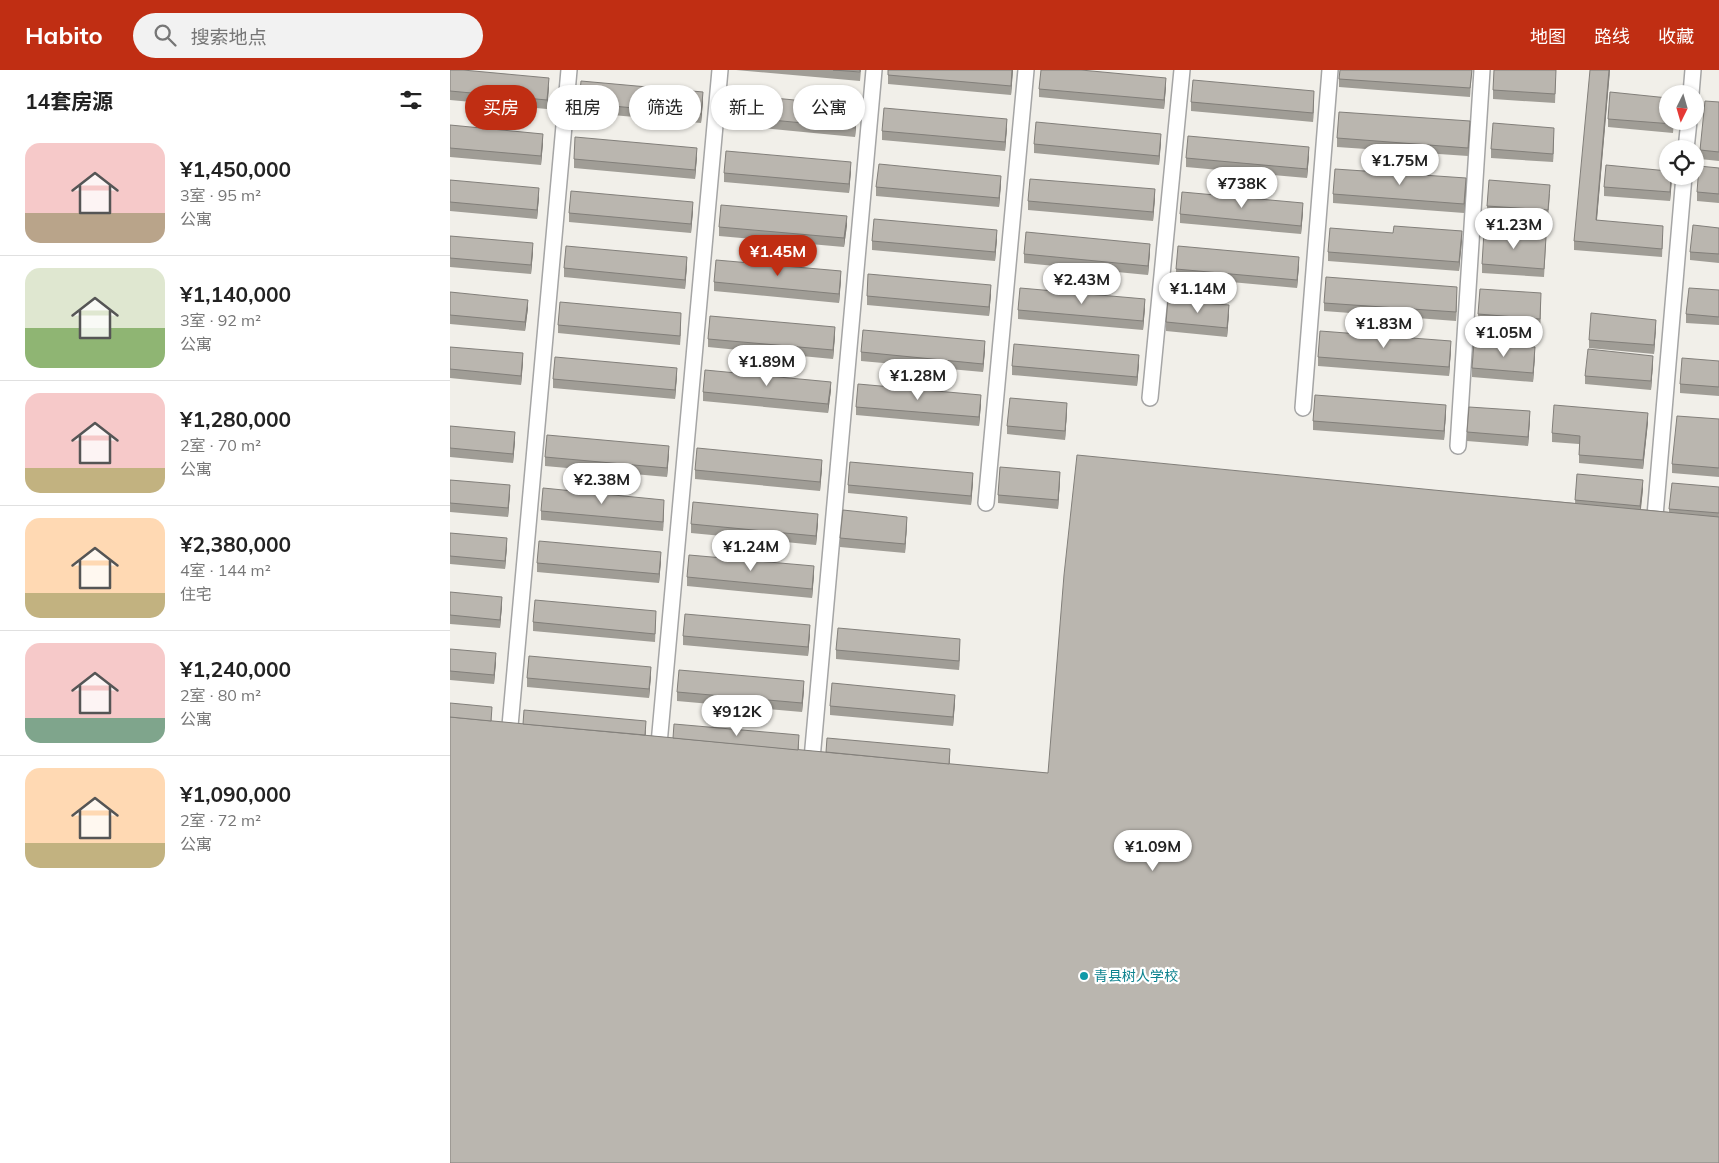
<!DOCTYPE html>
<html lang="zh">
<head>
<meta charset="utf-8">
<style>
  body { margin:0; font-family:Mulish,"Noto Sans SC",sans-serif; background:#f2f2f2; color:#222; height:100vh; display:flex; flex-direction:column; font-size:19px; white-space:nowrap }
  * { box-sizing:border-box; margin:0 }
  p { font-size:16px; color:#767676 }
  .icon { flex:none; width:28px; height:28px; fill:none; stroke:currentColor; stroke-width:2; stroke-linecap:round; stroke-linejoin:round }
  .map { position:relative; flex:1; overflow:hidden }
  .panel { display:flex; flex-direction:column; background:#fff; width:450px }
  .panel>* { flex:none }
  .guide { position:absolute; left:15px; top:15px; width:475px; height:45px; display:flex; gap:10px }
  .needle { width:32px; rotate:185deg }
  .tools { position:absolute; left:1209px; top:15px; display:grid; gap:10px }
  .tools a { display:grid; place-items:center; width:45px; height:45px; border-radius:50%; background:#fff; box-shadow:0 1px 4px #0004; font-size:25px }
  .price { position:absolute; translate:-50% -42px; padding:0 11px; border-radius:18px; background:#fff; color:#222; font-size:16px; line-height:32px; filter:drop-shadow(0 1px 2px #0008) }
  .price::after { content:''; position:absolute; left:50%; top:30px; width:15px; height:11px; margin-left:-8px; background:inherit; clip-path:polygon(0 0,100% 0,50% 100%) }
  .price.active { background:#c02e13; color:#fff }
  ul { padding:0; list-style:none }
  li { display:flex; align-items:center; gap:15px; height:125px; padding:0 25px }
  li+li { border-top:1px solid #e0e0e0 }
  li span { display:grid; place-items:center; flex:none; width:140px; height:100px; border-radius:15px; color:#555 }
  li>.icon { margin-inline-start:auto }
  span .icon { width:60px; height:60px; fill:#fffc; stroke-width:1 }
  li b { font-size:21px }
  h2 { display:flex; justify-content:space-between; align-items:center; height:60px; padding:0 25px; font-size:21px }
  .chip { padding:0 18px; border-radius:22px; background:#fff; box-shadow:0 1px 4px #0004; font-size:18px; line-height:45px }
  .chip.active { background:#c02e13; color:#fff }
  header { display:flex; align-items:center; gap:30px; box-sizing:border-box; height:70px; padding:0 25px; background:#c02e13; color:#fff }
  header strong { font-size:24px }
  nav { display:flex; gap:28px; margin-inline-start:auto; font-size:18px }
  .search { width:350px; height:45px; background:#f2f2f2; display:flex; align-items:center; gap:12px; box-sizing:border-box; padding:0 18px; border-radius:28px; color:#767676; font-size:19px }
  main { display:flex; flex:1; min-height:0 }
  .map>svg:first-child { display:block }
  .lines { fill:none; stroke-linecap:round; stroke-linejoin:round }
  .lane-casing { stroke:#a5a5a5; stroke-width:18 }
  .lane { stroke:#fff; stroke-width:15 }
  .wall { fill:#a09d96 }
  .shaded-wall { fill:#827f7a }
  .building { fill:#bab6af; stroke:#827f7a }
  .culture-dot { fill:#0f9aa8; stroke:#fff; stroke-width:2 }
  .labels { text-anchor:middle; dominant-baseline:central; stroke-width:4.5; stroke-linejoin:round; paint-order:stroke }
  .culture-label { font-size:14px; fill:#0d838f; stroke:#fff; text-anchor:start }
</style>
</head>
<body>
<header>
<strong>Habito</strong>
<div class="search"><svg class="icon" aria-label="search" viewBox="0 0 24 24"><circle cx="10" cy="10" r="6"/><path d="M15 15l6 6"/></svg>搜索地点</div>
<nav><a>地图</a><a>路线</a><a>收藏</a></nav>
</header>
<main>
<section class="panel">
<h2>14套房源<svg class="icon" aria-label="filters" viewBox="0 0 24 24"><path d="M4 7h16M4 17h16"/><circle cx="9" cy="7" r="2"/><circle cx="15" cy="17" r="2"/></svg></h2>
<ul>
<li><span style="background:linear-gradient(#f6c9c9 70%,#b9a48a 0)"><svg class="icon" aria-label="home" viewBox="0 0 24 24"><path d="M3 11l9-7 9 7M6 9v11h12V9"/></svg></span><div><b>¥1,450,000</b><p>3室 · 95 m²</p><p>公寓</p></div></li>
<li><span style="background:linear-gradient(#dfe7d0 60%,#8fb573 0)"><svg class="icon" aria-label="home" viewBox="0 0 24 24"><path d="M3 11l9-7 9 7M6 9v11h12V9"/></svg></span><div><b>¥1,140,000</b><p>3室 · 92 m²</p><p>公寓</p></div></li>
<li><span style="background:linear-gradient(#f6c9c9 75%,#c2b280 0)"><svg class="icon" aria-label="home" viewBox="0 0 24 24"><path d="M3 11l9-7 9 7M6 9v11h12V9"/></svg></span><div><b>¥1,280,000</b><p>2室 · 70 m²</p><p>公寓</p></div></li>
<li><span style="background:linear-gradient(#ffd9b3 75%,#c2b280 0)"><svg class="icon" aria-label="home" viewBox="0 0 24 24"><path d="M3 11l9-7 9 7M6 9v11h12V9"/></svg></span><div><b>¥2,380,000</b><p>4室 · 144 m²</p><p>住宅</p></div></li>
<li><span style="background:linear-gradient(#f6c9c9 75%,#7fa58c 0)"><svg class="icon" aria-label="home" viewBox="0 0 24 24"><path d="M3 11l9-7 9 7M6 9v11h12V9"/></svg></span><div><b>¥1,240,000</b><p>2室 · 80 m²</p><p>公寓</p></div></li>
<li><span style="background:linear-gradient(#ffd9b3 75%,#c2b280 0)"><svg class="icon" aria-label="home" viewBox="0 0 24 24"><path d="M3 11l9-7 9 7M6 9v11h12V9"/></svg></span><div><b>¥1,090,000</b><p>2室 · 72 m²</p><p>公寓</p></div></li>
</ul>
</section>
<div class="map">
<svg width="1269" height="1093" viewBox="0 0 1269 1093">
  <rect width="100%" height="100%" fill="#f1efe9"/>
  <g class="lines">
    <!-- lane casing -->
    <g class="lane-casing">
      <g id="lane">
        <polyline points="1241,24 1243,0"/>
        <polyline points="1236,79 1239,51"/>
        <polyline points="700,328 732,0"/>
        <polyline points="853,338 880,0"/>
        <polyline points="1008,376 1032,0"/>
        <polyline points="536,433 576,0"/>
        <polyline points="1205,446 1234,106"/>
        <polyline points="59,667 119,0"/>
        <polyline points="208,685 270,0"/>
        <polyline points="361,700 424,0"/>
      </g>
    </g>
    <!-- lane -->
    <use href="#lane" class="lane"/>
  </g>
  <!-- wall -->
  <g class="wall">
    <polygon points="0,0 99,17 97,39 0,30"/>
    <polygon points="286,0 411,0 410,11"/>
    <polygon points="563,0 561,25 438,14 438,5"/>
    <polygon points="1022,0 1020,27 889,17 889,9"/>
    <polygon points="1160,0 1147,150 1213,165 1212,187 1124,180 1124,171"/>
    <polygon points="1106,8 1105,33 1043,29 1043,20"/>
    <polygon points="716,17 714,39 589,27 589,19"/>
    <polygon points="864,30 863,52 741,41 741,32"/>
    <polygon points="253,31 251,53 129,42 129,33"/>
    <polygon points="1269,32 1269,91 1250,89 1250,80"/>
    <polygon points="407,44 405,67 280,55 280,46"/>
    <polygon points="1158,49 1224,51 1223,63 1158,57"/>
    <polygon points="0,55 93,73 91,95 0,87"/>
    <polygon points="557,58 555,81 432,70 432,61"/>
    <polygon points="1020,60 1018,86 887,77 887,68"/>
    <polygon points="1104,67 1103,92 1041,88 1041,79"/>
    <polygon points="711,72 709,95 584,83 584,74"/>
    <polygon points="859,86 857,108 736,97 736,88"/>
    <polygon points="247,87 245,109 124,98 124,89"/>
    <polygon points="1269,98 1269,133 1247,131 1247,122"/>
    <polygon points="401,101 399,123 274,112 274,103"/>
    <polygon points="1222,106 1220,131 1154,126 1154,117"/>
    <polygon points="0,110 89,127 87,149 0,141"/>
    <polygon points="551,114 549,137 426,126 426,117"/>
    <polygon points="1016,117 1014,143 883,133 883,124"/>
    <polygon points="1100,124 1098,149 1037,144 1037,136"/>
    <polygon points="705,128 703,151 578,140 578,131"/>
    <polygon points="243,141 241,163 119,152 119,143"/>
    <polygon points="853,142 851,164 730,153 730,144"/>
    <polygon points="397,155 394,177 269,166 269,157"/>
    <polygon points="1269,158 1269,193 1240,190 1240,182"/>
    <polygon points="0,166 83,182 81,204 0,197"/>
    <polygon points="547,169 545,191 422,180 422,171"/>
    <polygon points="1012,170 1009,201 878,191 878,182"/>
    <polygon points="1096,175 1094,207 1032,203 1032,194"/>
    <polygon points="700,182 698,205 574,193 574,184"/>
    <polygon points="237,196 235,219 114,207 114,198"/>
    <polygon points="849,196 847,218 726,207 726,199"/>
    <polygon points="391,210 389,233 264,221 264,212"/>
    <polygon points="1269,220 1269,255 1236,253 1236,244"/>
    <polygon points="0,222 78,238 75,261 0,254"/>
    <polygon points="541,224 539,246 417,235 417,226"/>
    <polygon points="1007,225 1006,251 874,241 874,233"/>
    <polygon points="1091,232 1090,258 1028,253 1028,244"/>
    <polygon points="695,238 693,260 568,249 568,240"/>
    <polygon points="779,244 777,267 716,261 716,252"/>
    <polygon points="231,252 230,275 108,263 108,255"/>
    <polygon points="1206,258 1204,284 1139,278 1139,270"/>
    <polygon points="385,266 383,289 258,277 258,269"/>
    <polygon points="0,277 73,292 71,315 0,308"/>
    <polygon points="535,280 533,302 411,291 411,282"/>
    <polygon points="1001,280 999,306 868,296 868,287"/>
    <polygon points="1085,286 1083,312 1022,307 1022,298"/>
    <polygon points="1269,291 1269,326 1230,323 1230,314"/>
    <polygon points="689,294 687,316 562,305 562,296"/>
    <polygon points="1203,294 1201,320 1135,314 1135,306"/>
    <polygon points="227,306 225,329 103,318 103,309"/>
    <polygon points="381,320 378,343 253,331 253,322"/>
    <polygon points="531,334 529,356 406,345 406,337"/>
    <polygon points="617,342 615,370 557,364 557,356"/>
    <polygon points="996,344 994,370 863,360 863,351"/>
    <polygon points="1269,349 1269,407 1222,403 1222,394"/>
    <polygon points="1080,350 1078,376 1017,371 1017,362"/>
    <polygon points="1198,352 1193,399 1129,393 1129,374 1102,372 1102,363"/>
    <polygon points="0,356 65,371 63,393 0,387"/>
    <polygon points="219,384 217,407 95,396 95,387"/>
    <polygon points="372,398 370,421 245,409 245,400"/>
    <polygon points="1127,404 1193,419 1191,439 1219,442 1219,439 1269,417 1269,1093 0,1093 42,646 41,651 73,654 196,660 196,665 223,668 349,674 349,680 376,682 500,688 500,694 598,703 1004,422 1125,433"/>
    <polygon points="0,410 60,424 58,447 0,442"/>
    <polygon points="610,411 608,439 548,433 548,425"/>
    <polygon points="523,412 521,435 398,423 398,415"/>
    <polygon points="214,439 213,461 91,450 91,441"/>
    <polygon points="368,453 366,475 241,463 241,454"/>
    <polygon points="457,455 455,483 390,477 390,468"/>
    <polygon points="0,463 57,477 55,499 0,494"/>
    <polygon points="211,491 209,513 87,502 87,493"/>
    <polygon points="364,505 362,528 237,516 237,507"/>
    <polygon points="0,522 52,536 50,558 0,554"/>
    <polygon points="206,550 205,572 83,561 83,552"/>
    <polygon points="360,564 358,586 233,575 233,566"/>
    <polygon points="510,578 509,600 386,589 386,580"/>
    <polygon points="0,579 46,592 44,614 0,610"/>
    <polygon points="201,606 199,628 77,617 77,608"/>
    <polygon points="354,620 352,642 227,631 227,622"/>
    <polygon points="505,633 503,656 380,645 380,636"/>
  </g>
  <!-- shaded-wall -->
  <g class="shaded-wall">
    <polygon points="562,0 563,0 561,25 561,16"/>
    <polygon points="1159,0 1160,0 1146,159 1146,150"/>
    <polygon points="99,8 99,17 97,39 97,30"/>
    <polygon points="716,8 716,17 714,39 714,30"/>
    <polygon points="864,21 864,30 863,52 863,43"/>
    <polygon points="253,22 253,31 251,53 251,44"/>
    <polygon points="407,36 407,44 405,67 405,58"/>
    <polygon points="557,49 557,58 555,81 555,72"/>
    <polygon points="1020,51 1020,60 1018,86 1018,78"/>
    <polygon points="1104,58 1104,67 1103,92 1103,84"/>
    <polygon points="93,64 93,73 91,95 91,86"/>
    <polygon points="711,64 711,72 709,95 709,86"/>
    <polygon points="859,77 859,86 857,108 857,99"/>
    <polygon points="247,78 247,87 245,109 245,100"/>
    <polygon points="401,92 401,101 399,123 399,114"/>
    <polygon points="551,106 551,114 549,137 549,128"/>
    <polygon points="1221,106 1222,110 1220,131 1220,122"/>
    <polygon points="1016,108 1016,117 1014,143 1014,134"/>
    <polygon points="89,118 89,127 87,149 87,140"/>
    <polygon points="705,119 705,128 703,151 703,142"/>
    <polygon points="243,132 243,141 241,163 241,154"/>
    <polygon points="853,133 853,142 851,164 851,156"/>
    <polygon points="397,146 397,155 394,177 394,168"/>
    <polygon points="547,160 547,169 545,191 545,182"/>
    <polygon points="1012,161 1012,170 1009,201 1009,192"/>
    <polygon points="83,173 83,182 81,204 81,195"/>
    <polygon points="700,174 700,182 698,205 698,196"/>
    <polygon points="237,187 237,196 235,219 235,210"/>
    <polygon points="849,187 849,196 847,218 847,210"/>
    <polygon points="391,201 391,210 389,233 389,224"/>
    <polygon points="541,215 541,224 539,246 539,237"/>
    <polygon points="1007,217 1007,225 1006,251 1006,242"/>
    <polygon points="1091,223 1091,232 1090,258 1090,249"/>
    <polygon points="695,229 695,238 693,260 693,251"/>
    <polygon points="78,230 78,238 75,261 75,252"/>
    <polygon points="779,235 779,244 777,267 777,258"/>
    <polygon points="231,243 231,252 230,275 230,266"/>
    <polygon points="1206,250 1206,258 1204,284 1204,275"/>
    <polygon points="385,257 385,266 383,289 383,280"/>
    <polygon points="535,271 535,280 533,302 533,294"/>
    <polygon points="1001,271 1001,280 999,306 999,297"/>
    <polygon points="1085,277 1085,286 1083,312 1083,303"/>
    <polygon points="73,283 73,292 71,315 71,306"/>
    <polygon points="689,285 689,294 687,316 687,307"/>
    <polygon points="1203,286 1203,294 1201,320 1201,311"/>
    <polygon points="227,298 227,306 225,329 225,320"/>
    <polygon points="381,312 381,320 378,343 378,334"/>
    <polygon points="531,325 531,334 529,356 529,347"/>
    <polygon points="617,333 617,342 615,370 615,361"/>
    <polygon points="996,335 996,344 994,370 994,361"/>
    <polygon points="1080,341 1080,350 1078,376 1078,367"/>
    <polygon points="1198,343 1198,352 1193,399 1193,390"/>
    <polygon points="65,362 65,371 63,393 63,384"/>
    <polygon points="219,376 219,384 217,407 217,398"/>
    <polygon points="372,390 372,398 370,421 370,412"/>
    <polygon points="610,402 610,411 608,439 608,430"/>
    <polygon points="523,403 523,412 521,435 521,426"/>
    <polygon points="1193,410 1193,419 1190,445 1190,436"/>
    <polygon points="60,415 60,424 58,447 58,438"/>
    <polygon points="214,430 214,439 213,461 213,452"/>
    <polygon points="368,444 368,453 366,475 366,466"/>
    <polygon points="457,447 457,455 455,483 455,474"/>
    <polygon points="57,468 57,477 55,499 55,491"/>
    <polygon points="211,482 211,491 209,513 209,504"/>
    <polygon points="364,496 364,505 362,528 362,519"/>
    <polygon points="52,527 52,536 50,558 50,550"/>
    <polygon points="360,555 360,564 358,586 358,577"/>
    <polygon points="510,569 510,578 509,600 509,591"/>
    <polygon points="46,583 46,592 44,614 44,605"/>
    <polygon points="201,597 201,606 199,628 199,619"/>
    <polygon points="354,611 354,620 352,642 352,633"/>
    <polygon points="505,625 505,633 503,656 503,647"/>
  </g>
  <!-- building -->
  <g class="building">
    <polygon points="0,0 13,0 99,8 97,30 0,21"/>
    <polygon points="383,0 410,0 410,2"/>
    <polygon points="438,0 562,0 561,16 438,5"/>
    <polygon points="591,0 631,0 716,8 714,30 589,19"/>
    <polygon points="890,0 1022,0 1020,18 889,9"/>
    <polygon points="1044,0 1106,0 1105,24 1043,20"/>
    <polygon points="1140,0 1159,0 1146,150 1213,156 1212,179 1124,171"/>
    <polygon points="743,10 864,21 863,43 741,32"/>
    <polygon points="131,11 253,22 251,44 129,33"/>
    <polygon points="1160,22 1218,28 1218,51 1224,51 1223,54 1158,49"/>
    <polygon points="282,24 407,36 405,58 280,46"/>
    <polygon points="1255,31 1269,32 1269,82 1250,80"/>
    <polygon points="434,38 557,49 555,72 432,61"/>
    <polygon points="889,42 1020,51 1018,78 887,68"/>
    <polygon points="586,52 711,64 709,86 584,74"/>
    <polygon points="1043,53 1104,58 1103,84 1041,79"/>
    <polygon points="0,55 93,64 91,86 0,78"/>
    <polygon points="738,66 859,77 857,99 736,88"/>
    <polygon points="125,67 247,78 245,100 124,89"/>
    <polygon points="276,81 401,92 399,114 274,103"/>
    <polygon points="429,94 551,106 549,128 426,117"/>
    <polygon points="1156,95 1218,101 1218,106 1221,106 1220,122 1154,117"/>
    <polygon points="1249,96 1269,98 1269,124 1247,122"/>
    <polygon points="885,99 1016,108 1014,134 883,124"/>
    <polygon points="580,109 705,119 703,142 578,131"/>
    <polygon points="0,110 89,118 87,140 0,132"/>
    <polygon points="1039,110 1100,115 1098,140 1037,136"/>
    <polygon points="121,121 243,132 241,154 119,143"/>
    <polygon points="732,122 853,133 851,156 730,144"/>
    <polygon points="271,135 397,146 394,168 269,157"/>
    <polygon points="424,149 547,160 545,182 422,171"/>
    <polygon points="1243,155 1269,158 1269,184 1240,182"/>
    <polygon points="944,156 1012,161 1009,192 878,182 880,158 943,163"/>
    <polygon points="576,162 700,174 698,196 574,184"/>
    <polygon points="1034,162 1096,167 1094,199 1032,194"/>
    <polygon points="0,166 83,173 81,195 0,188"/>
    <polygon points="116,176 237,187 235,210 114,198"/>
    <polygon points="728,176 849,187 847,210 726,199"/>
    <polygon points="266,190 391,201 389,224 264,212"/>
    <polygon points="418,204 541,215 539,237 417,226"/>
    <polygon points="876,207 1007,217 1006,242 874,233"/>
    <polygon points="570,218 695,229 693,251 568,240"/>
    <polygon points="1239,218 1269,220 1269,247 1236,244"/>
    <polygon points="1030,219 1091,223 1090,249 1028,244"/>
    <polygon points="0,222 78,230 75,252 0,245"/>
    <polygon points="718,230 779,235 777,258 716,252"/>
    <polygon points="110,232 231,243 230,266 108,255"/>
    <polygon points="1141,243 1206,250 1204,275 1139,270"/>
    <polygon points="260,246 385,257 383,280 258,269"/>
    <polygon points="413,260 535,271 533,294 411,282"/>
    <polygon points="870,261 1001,271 999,297 868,287"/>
    <polygon points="1024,273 1085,277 1083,303 1022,298"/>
    <polygon points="564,274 689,285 687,307 562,296"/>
    <polygon points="0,277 73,283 71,306 0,299"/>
    <polygon points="1138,279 1203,286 1201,311 1135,306"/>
    <polygon points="105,287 227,298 225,320 103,309"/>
    <polygon points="1232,288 1269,291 1269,317 1230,314"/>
    <polygon points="255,300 381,312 378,334 253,322"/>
    <polygon points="408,314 531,325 529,347 406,337"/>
    <polygon points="865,325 996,335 994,361 863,351"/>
    <polygon points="560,328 617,333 615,361 557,356"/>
    <polygon points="1104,335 1198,343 1193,390 1129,385 1130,366 1102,363"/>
    <polygon points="1019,337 1080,341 1078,367 1017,362"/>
    <polygon points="1227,346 1269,349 1269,398 1222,394"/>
    <polygon points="0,356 65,362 63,384 0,378"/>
    <polygon points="97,365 219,376 217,398 95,387"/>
    <polygon points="247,378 372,390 370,412 245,400"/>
    <polygon points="627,385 1004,422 1269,447 1269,1093 0,1093 0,647 598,703 614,505"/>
    <polygon points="400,392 523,403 521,426 398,415"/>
    <polygon points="550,397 610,402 608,430 548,425"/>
    <polygon points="1127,404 1193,410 1190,436 1125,430"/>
    <polygon points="0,410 60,415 58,438 0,433"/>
    <polygon points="1222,413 1269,417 1269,443 1219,439"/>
    <polygon points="93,418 214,430 213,452 91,441"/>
    <polygon points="243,432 368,444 366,466 241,454"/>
    <polygon points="393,440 457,447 455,474 390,468"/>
    <polygon points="0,463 57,468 55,491 0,486"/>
    <polygon points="89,471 211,482 209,504 87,493"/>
    <polygon points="239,485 364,496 362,519 237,507"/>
    <polygon points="0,522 52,527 50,550 0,545"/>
    <polygon points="85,530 206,541 205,564 83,552"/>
    <polygon points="235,544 360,555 358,577 233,566"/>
    <polygon points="388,558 510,569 509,591 386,580"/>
    <polygon points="0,579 46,583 44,605 0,601"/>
    <polygon points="79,586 201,597 199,619 77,608"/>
    <polygon points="229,600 354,611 352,633 227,622"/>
    <polygon points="382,613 505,625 503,647 380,636"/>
    <polygon points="0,633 42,637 41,651 0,647"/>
    <polygon points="74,640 196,651 195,665 73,654"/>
    <polygon points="224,654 349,665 348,680 223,668"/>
    <polygon points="377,668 500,679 499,694 376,682"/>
  </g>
  <!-- markers -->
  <circle class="culture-dot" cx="634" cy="906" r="5"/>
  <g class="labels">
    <!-- culture labels -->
    <g class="culture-label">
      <text x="644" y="906">青县树人学校</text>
    </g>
  </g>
</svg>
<div class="tools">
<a><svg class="needle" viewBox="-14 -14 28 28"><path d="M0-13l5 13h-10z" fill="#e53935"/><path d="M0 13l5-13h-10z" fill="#767676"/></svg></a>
<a><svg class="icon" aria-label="locate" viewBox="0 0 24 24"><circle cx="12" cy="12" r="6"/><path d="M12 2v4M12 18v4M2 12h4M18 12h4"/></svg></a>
</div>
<b class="price" style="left:950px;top:116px">¥1.75M</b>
<b class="price" style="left:792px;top:139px">¥738K</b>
<b class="price" style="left:1064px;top:180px">¥1.23M</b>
<b class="price active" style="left:328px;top:207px">¥1.45M</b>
<b class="price" style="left:632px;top:235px">¥2.43M</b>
<b class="price" style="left:748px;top:244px">¥1.14M</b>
<b class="price" style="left:934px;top:279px">¥1.83M</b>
<b class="price" style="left:1054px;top:288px">¥1.05M</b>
<b class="price" style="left:317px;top:317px">¥1.89M</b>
<b class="price" style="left:468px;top:331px">¥1.28M</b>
<b class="price" style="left:152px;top:435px">¥2.38M</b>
<b class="price" style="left:301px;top:502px">¥1.24M</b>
<b class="price" style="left:287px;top:667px">¥912K</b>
<b class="price" style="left:703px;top:802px">¥1.09M</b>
<div class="guide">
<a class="chip active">买房</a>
<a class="chip">租房</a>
<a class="chip">筛选</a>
<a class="chip">新上</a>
<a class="chip">公寓</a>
</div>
</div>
</main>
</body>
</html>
